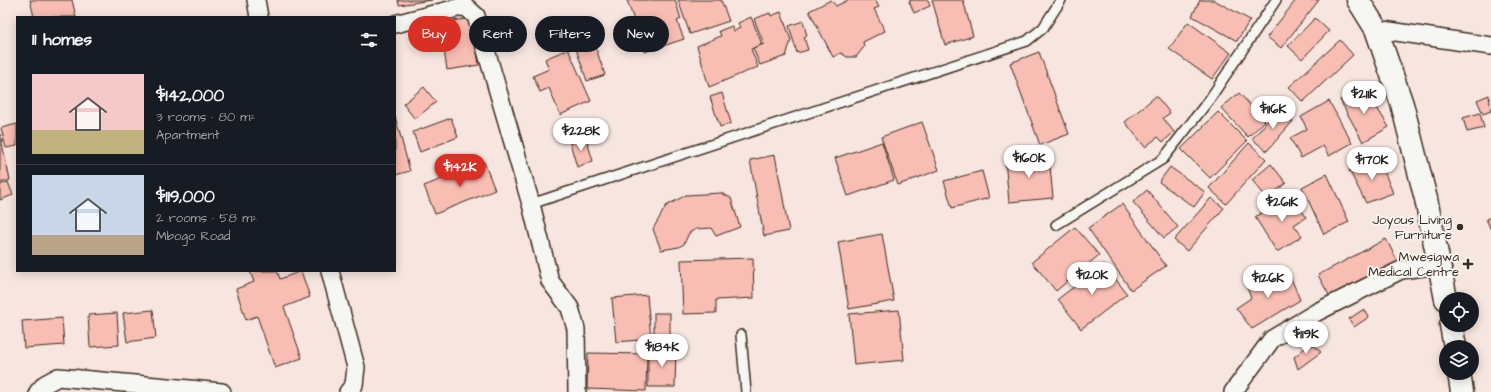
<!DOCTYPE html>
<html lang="en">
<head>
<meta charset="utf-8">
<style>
  body { margin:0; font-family:"Architects Daughter",sans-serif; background:#242831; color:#f1f3f6; height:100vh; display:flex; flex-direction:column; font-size:15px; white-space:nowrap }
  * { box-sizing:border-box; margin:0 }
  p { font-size:13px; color:#9ea1a6 }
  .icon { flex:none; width:22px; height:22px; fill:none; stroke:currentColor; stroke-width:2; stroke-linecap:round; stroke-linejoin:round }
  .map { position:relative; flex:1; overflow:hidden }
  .sheet { position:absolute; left:16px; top:16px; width:380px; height:256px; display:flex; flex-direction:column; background:#171b24; border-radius:0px; box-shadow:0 2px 10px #0003 }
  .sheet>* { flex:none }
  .top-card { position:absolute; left:408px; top:16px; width:380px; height:36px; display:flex; gap:8px }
  .tools { position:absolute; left:1439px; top:292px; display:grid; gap:8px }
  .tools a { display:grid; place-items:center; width:40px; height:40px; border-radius:50%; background:#171b24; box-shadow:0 2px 10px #0003; font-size:20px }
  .price { position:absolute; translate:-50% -34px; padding:0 9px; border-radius:14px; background:#fff; color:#222; font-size:13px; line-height:26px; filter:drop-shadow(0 1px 2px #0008) }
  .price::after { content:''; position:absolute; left:50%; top:24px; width:12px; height:9px; margin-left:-6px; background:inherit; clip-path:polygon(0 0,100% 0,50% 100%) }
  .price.on { background:#d93025; color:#fff }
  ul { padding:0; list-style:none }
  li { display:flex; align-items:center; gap:12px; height:100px; padding:0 16px }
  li+li { border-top:1px solid #363941 }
  li span { display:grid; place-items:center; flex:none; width:112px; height:80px; border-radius:0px; color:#555 }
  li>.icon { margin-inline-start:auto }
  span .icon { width:48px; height:48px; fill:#fffc; stroke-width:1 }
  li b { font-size:17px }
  h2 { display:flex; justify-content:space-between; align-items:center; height:48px; padding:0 16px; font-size:17px }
  .tag { padding:0 14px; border-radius:18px; background:#171b24; box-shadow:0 2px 10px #0003; font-size:14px; line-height:36px }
  .tag.on { background:#d93025; color:#fff }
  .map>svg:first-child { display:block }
  .building { fill:#f8bdb3; stroke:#3b2a1e }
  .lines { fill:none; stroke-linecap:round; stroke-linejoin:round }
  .lane-casing { stroke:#3b2a1e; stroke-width:12 }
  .street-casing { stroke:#3b2a1e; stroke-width:20 }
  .secondary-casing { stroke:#3b2a1e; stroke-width:25 }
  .lane { stroke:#f6f6f2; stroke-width:9 }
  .street { stroke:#f6f6f2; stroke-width:17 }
  .secondary { stroke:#f6f6f2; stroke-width:22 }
  .poi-dot { fill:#3b2a1e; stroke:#f6f6f2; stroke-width:1.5 }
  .labels { text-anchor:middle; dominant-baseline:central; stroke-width:3.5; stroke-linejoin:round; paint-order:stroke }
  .poi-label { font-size:13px; fill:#3b2a1e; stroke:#f6f6f2; text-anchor:end }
</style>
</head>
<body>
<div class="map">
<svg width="1491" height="392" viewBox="0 0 1491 392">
  <rect width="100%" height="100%" fill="#f7e5df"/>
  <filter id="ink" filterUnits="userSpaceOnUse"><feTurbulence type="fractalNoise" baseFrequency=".025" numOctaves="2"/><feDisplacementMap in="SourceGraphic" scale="8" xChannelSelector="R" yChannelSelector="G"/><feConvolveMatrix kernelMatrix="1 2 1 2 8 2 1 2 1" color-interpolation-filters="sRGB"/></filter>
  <g filter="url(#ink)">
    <!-- building -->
    <g class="building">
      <polygon points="30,0 72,0 76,17 34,17"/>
      <polygon points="398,0 432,0 399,5"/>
      <polygon points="627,0 675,0 681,19 677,21 684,39 645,52"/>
      <polygon points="678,0 721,0 729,21 690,34"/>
      <polygon points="831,0 836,6 848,0 875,0 879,7 874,9 885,31 863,42 864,47 856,57 847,57 841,53 833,57 809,11"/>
      <polygon points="913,0 928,0 930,6 914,13 909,1"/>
      <polygon points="932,0 963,0 973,36 945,45"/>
      <polygon points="1200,0 1214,0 1250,20 1237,41 1192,16"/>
      <polygon points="1296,0 1319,0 1281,48 1267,37"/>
      <polygon points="781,12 791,40 786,56 760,65 753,48 764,44 754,19 770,13 771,16"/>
      <polygon points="751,17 762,44 751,49 758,67 709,87 697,46 721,36 719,31 732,26 734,31 740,28 738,23"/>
      <polygon points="472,18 479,65 447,70 440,23"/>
      <polygon points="1315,18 1329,31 1302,59 1288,46"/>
      <polygon points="803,21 807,36 804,37 808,50 797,53 789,26"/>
      <polygon points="1188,22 1231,53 1212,79 1169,49"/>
      <polygon points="591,34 605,75 587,81 573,40"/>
      <polygon points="1340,40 1353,55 1303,102 1289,87"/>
      <polygon points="568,49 591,101 560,115 549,88 540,92 533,76 549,69 545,59"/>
      <polygon points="1039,52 1069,134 1040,145 1010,63"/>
      <polygon points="424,87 436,102 415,119 403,104"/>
      <polygon points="1365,89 1389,127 1363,142 1340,100"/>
      <polygon points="722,93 731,123 720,127 710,97"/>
      <polygon points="1239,93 1265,121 1248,137 1221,108"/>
      <polygon points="1489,95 1491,111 1483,114 1477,100"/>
      <polygon points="1156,96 1170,113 1163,118 1174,132 1163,142 1158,137 1145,147 1125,122"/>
      <polygon points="1329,101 1352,143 1329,156 1323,146 1301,158 1290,138 1307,129 1301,117"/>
      <polygon points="1279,108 1293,121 1267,151 1252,139"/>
      <polygon points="1218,112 1247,141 1210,178 1181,149"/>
      <polygon points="1480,113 1484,128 1467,132 1463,118"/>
      <polygon points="395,116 410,171 395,175"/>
      <polygon points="451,118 458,137 420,152 413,132"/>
      <polygon points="922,122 939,170 898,185 881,137"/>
      <polygon points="17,124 17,146 6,148 1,128"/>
      <polygon points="0,134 10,180 0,183"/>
      <polygon points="586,138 593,161 577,167 570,143"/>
      <polygon points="882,142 894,180 848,196 835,158"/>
      <polygon points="1249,143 1266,159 1226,204 1209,188"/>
      <polygon points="775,155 789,231 764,236 750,160"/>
      <polygon points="1049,156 1053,198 1009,202 1005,160"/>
      <polygon points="1379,159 1393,193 1366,203 1349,170"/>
      <polygon points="484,162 495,190 435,214 424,186"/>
      <polygon points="1271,164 1286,183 1267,198 1252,180"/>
      <polygon points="1170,167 1205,192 1194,207 1159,182"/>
      <polygon points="982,171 989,198 952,208 944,181"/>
      <polygon points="1327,174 1349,222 1324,234 1302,187"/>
      <polygon points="8,182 13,195 0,200 0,185"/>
      <polygon points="1147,190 1178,227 1164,238 1133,202"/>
      <polygon points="721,193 731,198 740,227 716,236 711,228 696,229 689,233 684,244 679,247 661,250 653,229 666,206 686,195"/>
      <polygon points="1291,194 1306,217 1294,225 1302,236 1277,252 1255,217"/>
      <polygon points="1211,198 1224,208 1187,251 1174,240"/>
      <polygon points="1122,204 1166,266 1131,290 1088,228"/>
      <polygon points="1491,217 1491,230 1486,219"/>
      <polygon points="1075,227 1099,255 1056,291 1032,262"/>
      <polygon points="882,234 894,301 849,309 838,242"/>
      <polygon points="1386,239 1398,262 1330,297 1318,275"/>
      <polygon points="753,258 754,298 716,300 716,313 683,314 681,260"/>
      <polygon points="1104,264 1127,294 1081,329 1058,299"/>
      <polygon points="250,271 277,271 280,279 301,271 310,297 284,307 302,358 275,368 257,316 246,320 236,289 254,282"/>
      <polygon points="1272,271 1276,279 1289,273 1300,300 1252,329 1236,308 1251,298 1246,285"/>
      <polygon points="647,295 651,339 616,342 612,298"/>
      <polygon points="1364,309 1369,317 1354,327 1349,319"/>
      <polygon points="153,310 156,338 127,342 123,313"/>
      <polygon points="899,310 904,360 854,365 849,314"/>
      <polygon points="117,313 119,345 90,347 88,315"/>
      <rect x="654" y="313" width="16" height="27"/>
      <polygon points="62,318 64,345 24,348 22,321"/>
      <polygon points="1311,343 1321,352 1298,369 1294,357"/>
      <polygon points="648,349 676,349 675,387 648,387"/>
      <polygon points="588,353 647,354 646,391 587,389"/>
    </g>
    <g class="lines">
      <!-- lane casing -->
      <g class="lane-casing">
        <g id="lane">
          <polyline points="531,204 1027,41 1043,28 1061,0"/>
          <polyline points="1056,225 1163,159 1209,100 1276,0"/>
          <polyline points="741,335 746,392"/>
        </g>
      </g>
      <!-- street casing -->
      <g class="street-casing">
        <g id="street">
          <polyline points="256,0 259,17"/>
          <polyline points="395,24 465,6 476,16 531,204 550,281 570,308 576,329 577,392"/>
          <polyline points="1376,29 1491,46"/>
          <polyline points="330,271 356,367 354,385 348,392"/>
          <polyline points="38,392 45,384 58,377 222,392"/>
          <polyline points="1233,392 1272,339 1317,312 1401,270 1439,265"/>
        </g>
      </g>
      <!-- secondary casing -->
      <g class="secondary-casing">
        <g id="secondary">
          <polyline points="1358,0 1376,29 1402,104 1426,199 1446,299"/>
          <polyline points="1451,325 1455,347"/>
          <polyline points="1459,373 1462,392"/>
        </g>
      </g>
      <!-- lane -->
      <use href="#lane" class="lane"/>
      <!-- street -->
      <use href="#street" class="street"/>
      <!-- secondary -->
      <use href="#secondary" class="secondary"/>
    </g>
  </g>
  <!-- markers -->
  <g class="poi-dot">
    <circle cx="1460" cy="227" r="4"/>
    <path d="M1466 258h4v4h4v4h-4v4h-4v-4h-4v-4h4z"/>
  </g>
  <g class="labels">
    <!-- poi labels -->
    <g class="poi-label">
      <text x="1452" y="220">Joyous Living<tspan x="1452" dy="15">Furniture</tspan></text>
      <text x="1459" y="257">Mwesigwa<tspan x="1459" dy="15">Medical Centre</tspan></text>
    </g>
  </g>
</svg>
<div class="tools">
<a><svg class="icon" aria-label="locate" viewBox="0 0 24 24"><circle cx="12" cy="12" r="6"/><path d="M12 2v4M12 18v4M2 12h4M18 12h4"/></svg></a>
<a><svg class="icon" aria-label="layers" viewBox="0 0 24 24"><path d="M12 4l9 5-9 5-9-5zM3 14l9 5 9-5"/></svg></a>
</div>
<b class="price" style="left:1364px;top:115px">$211K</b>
<b class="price" style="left:1273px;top:130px">$116K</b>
<b class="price" style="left:581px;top:152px">$228K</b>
<b class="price" style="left:1029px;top:179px">$160K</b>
<b class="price" style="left:1372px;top:181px">$170K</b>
<b class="price on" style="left:460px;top:188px">$142K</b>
<b class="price" style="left:1282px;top:223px">$261K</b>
<b class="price" style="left:1092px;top:296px">$120K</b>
<b class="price" style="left:1268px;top:299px">$126K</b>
<b class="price" style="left:1306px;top:355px">$119K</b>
<b class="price" style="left:662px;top:368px">$184K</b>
<div class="top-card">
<a class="tag on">Buy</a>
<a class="tag">Rent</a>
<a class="tag">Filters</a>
<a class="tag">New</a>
</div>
<section class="sheet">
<h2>11 homes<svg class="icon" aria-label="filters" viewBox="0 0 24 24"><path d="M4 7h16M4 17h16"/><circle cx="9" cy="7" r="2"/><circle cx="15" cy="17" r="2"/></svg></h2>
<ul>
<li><span style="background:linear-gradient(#f6c9c9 70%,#c2b280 0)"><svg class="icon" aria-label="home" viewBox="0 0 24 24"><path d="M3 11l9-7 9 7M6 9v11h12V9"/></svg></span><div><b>$142,000</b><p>3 rooms · 80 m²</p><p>Apartment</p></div></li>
<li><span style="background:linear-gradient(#c9d6e8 75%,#b9a48a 0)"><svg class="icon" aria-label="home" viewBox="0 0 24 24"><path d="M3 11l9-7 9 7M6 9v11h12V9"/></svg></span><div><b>$119,000</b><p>2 rooms · 58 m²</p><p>Mbogo Road</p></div></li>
</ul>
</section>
</div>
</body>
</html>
